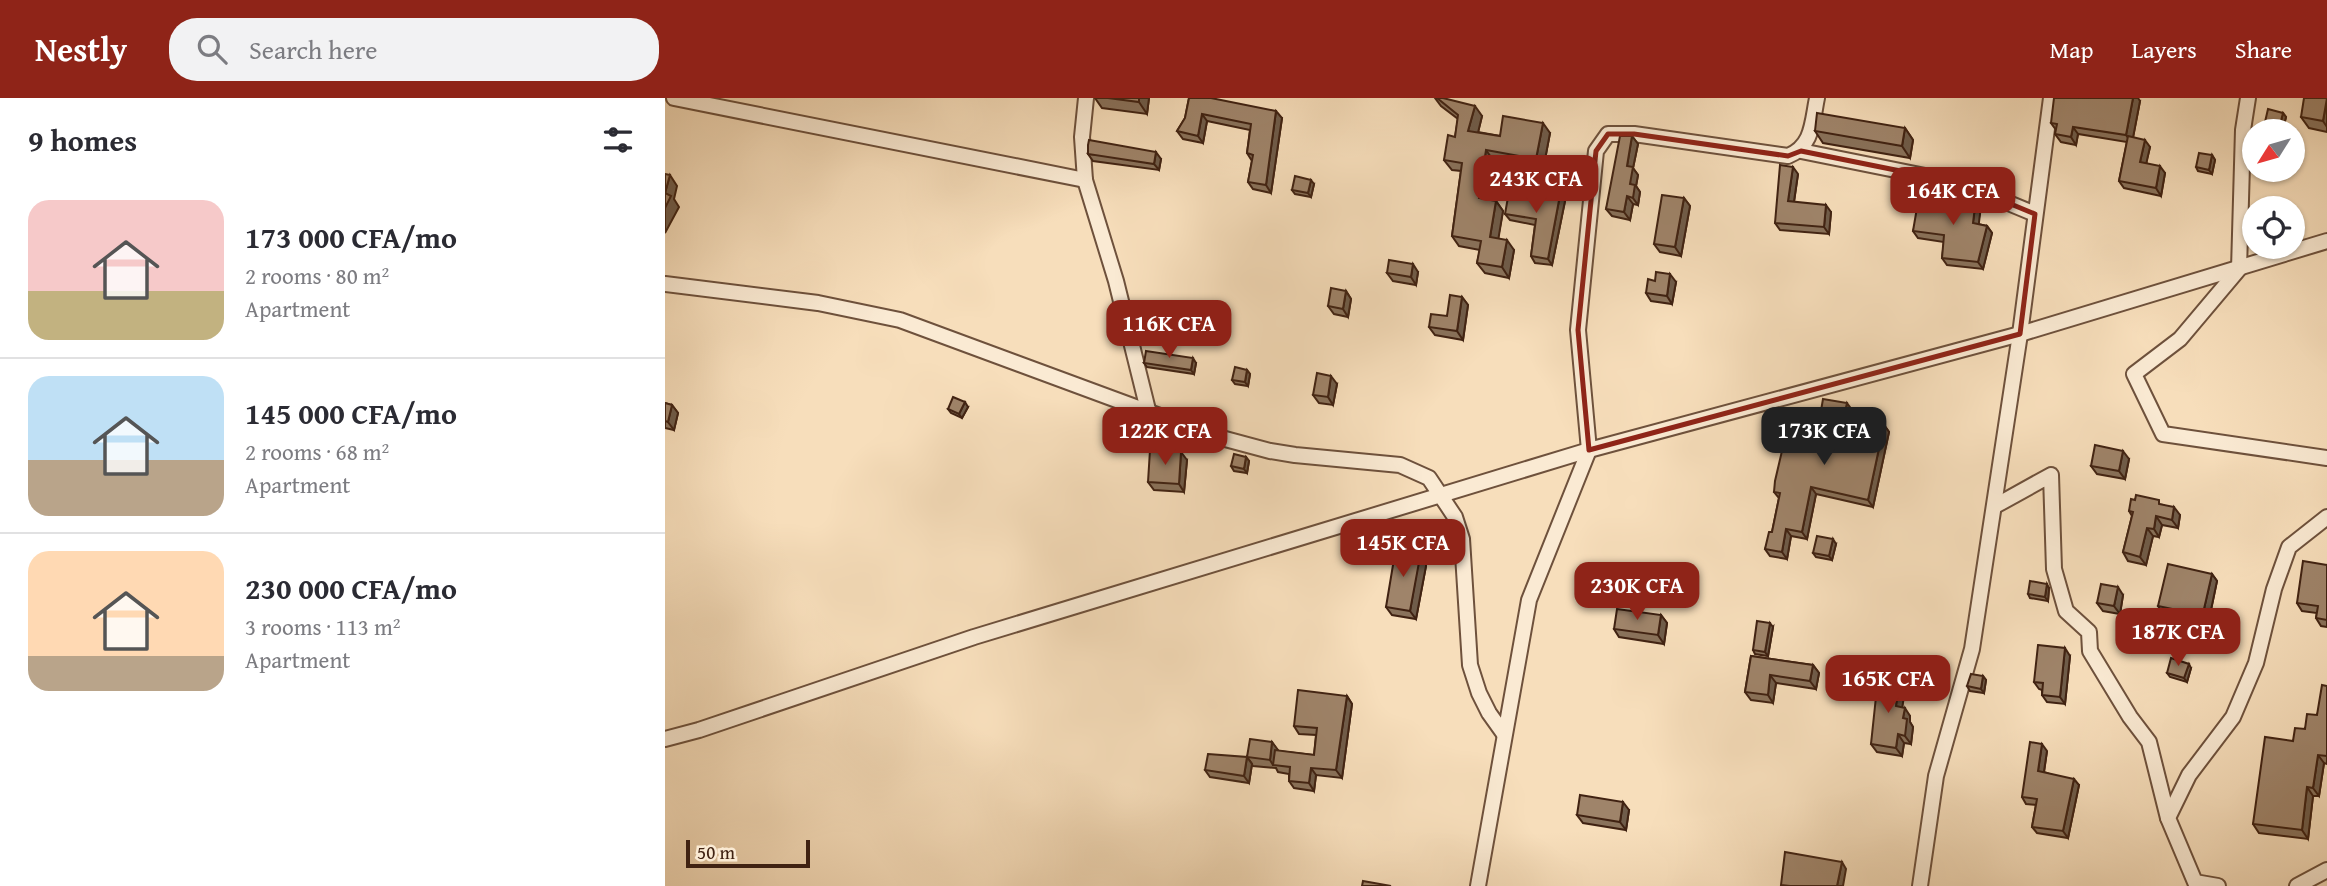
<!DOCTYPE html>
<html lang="en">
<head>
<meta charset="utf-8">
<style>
  body { margin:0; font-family:"Gentium Book Plus",serif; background:#f2f2f3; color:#2b2b33; height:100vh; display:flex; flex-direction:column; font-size:26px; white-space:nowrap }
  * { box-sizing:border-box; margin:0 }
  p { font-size:23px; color:#7c7c81 }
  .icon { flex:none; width:38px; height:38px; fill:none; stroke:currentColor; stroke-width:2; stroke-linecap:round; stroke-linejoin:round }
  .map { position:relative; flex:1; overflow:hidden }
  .sheet { display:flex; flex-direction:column; background:#fff; width:665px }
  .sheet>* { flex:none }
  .needle { width:46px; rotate:233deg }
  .fabs { position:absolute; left:1577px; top:21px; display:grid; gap:14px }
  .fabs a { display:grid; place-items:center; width:63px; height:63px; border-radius:50%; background:#fff; box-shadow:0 2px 5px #0004; font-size:35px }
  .scale { position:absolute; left:21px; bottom:18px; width:124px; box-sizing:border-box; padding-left:7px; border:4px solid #402212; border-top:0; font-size:19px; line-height:24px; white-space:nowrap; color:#402212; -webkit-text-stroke:5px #faead3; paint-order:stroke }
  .price { position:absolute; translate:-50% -60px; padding:0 16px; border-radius:14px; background:#8f2418; color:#fff; font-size:23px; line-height:46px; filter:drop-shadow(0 2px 4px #0008) }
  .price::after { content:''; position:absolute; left:50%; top:42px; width:21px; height:16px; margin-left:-10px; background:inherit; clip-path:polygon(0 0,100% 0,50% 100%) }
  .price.active { background:#222; color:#fff }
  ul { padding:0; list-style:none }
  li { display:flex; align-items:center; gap:21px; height:175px; padding:0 28px }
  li+li { border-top:2px solid #e1e1e2 }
  li span { display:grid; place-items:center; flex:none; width:196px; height:140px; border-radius:21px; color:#555 }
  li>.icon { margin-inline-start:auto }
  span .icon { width:84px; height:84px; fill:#fffc; stroke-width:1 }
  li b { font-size:30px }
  h2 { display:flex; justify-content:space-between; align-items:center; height:84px; padding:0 28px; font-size:30px }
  header { display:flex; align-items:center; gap:42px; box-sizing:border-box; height:98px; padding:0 35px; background:#8f2418; color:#fff }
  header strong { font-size:33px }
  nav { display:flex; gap:38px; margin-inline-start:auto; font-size:24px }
  .search { width:490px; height:63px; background:#f2f2f3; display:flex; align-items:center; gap:18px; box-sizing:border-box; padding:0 24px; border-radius:28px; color:#7c7c81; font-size:26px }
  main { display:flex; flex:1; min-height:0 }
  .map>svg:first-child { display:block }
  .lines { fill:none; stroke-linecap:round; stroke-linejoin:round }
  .minor-casing { stroke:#6e513c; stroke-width:18 }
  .minor { stroke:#faead3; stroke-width:14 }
  .wall { fill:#89725b; stroke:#402212; stroke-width:2 }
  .shaded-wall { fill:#6f5c4a; stroke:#402212; stroke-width:2 }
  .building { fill:#9f846a; stroke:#402212; stroke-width:2 }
  .marked { fill:none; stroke:#8f2418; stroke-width:5; stroke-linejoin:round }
</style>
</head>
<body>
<header>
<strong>Nestly</strong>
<div class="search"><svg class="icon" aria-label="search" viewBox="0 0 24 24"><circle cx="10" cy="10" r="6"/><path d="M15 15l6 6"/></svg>Search here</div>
<nav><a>Map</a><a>Layers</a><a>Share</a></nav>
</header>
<main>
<section class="sheet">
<h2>9 homes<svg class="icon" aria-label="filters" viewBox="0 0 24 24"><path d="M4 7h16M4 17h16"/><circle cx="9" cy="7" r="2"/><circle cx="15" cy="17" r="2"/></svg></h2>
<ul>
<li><span style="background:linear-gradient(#f6c9c9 65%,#c2b280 0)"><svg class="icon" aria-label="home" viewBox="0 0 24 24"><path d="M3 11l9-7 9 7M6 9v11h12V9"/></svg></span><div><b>173 000 CFA/mo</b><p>2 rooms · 80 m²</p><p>Apartment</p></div></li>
<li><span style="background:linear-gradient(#bfe0f5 60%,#b9a48a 0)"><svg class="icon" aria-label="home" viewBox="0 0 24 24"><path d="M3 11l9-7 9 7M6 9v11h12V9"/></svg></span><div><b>145 000 CFA/mo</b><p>2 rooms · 68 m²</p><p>Apartment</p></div></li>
<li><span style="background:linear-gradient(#ffd9b3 75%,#b9a48a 0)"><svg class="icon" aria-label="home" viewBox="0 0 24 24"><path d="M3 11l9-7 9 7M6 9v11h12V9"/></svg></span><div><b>230 000 CFA/mo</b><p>3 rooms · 113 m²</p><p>Apartment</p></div></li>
</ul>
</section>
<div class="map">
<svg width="1662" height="788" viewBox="0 0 1662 788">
  <rect width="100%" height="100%" fill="#f7debb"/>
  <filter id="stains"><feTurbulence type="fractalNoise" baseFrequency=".00286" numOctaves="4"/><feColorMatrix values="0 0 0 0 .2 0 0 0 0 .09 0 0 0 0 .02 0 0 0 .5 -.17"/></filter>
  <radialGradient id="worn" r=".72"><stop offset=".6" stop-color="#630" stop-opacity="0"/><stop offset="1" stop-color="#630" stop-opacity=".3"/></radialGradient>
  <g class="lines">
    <!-- minor casing -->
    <g class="minor-casing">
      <g id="minor">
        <polyline points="9,0 420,82"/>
        <polyline points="421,0 417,39 420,82 451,183 483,312"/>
        <polyline points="1583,0 1578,32 1574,171 1515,241 1469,276 1498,336 1662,360"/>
        <polyline points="1136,53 1295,85 1370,116"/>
        <polyline points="0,186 153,205 235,222 549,338 605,353 630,357 735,367 764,380 790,419 797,441 805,567 814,595 824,615 839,636"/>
        <polyline points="1330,408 1386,377 1389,471 1401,513 1424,534 1425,553 1465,619 1484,644 1503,720"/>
        <polyline points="0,641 34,632 309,539 924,352 1355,236 1662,143"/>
        <path d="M813 788 864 502 924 352 913 232 931 53 943 36H969L1123 58C1148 48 1147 24 1152 0"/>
        <polyline points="1255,788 1271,678 1307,551 1355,236 1386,0"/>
        <polyline points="1553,788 1530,784 1503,720 1524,677 1568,619 1591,565 1609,491 1624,449 1662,419"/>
        <polyline points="1632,788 1662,772"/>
      </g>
    </g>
    <!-- minor -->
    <use href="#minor" class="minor"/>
  </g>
  <!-- wall -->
  <g class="wall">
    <polygon points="430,0 484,0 482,16 437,10"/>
    <polygon points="524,0 617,20 606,95 588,91 583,84 587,63 582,55 585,32 542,23 538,45 518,41 512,33 520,20"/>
    <polygon points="770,0 778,0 817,18 813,34 835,38 885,35 878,72 828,62 823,101 831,103 838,113 833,140 849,152 844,180 820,175 812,165 815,152 794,148 787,138 796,73 787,72 779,62 790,39 793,21 776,8"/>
    <polygon points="1662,0 1662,34 1644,30 1636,19"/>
    <polygon points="1475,3 1468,39 1485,49 1481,65 1500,75 1496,98 1459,90 1454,83 1462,44 1413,36 1411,47 1396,44 1390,36 1391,32 1386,25"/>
    <polygon points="1618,15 1621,19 1618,31 1603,28 1600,24"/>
    <polygon points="1240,30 1248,42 1245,60 1158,45 1150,33"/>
    <polygon points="967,38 973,46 968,70 973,77 971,88 975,94 973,107 968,106 965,122 947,118 941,111"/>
    <polygon points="423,56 496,61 494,72 428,63"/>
    <polygon points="1547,57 1550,62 1547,76 1533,73 1531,69"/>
    <polygon points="1133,76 1129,104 1166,114 1164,136 1115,132 1110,125"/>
    <polygon points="649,86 646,99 630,96 627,92"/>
    <polygon points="1019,100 1025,108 1016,158 995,154 989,146"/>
    <polygon points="900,103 887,167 870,165 866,158 870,127 845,122 840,116"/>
    <polygon points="1258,105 1316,108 1313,126 1322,128 1327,135 1318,171 1282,167 1277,160 1279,144 1253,140 1248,133"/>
    <polygon points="753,174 751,187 728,183 722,175"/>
    <polygon points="1011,184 1007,206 986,203 981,195"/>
    <polygon points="681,193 686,201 683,219 669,216 663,208"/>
    <polygon points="797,199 803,207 798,242 770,237 764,229 782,218"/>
    <polygon points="479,265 531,265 529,276 482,269"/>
    <polygon points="582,272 585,276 583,288 570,286 567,282"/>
    <polygon points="672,286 668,307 654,305 648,297"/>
    <polygon points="0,305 7,307 13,315 9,332 0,330"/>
    <polygon points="303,309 297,320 286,315 283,311"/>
    <polygon points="1187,312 1186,315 1190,316 1194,322 1219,327 1224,334 1208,409 1151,396 1142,441 1126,438 1122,461 1105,458 1100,451 1107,434 1114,400 1109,394 1150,348"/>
    <polygon points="581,359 584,363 582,375 569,373 566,368"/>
    <polygon points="1464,361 1460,381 1432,376 1426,368"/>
    <polygon points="522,362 519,394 489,392 483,384"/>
    <polygon points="1470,402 1498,407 1515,417 1513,430 1497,427 1494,439 1488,438 1481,467 1463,463 1458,454 1467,418 1464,413"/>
    <polygon points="1171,446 1167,462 1151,459 1148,455"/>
    <polygon points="755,454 761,462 761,468 751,521 727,517 721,509"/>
    <polygon points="1662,467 1662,529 1656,528 1651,520 1652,515 1637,513 1632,505"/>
    <polygon points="1547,476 1552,483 1542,531 1521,527 1516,519 1498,515 1493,508"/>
    <polygon points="1384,490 1383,503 1365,500 1363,496"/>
    <polygon points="1458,497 1455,516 1438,513 1432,505"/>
    <polygon points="996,517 1002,525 999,546 954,539 949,531"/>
    <polygon points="1108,529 1103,558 1090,556 1088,552"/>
    <polygon points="1086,558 1148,567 1154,575 1151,591 1111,585 1108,605 1086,602 1080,594"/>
    <polygon points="1405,558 1400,606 1382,604 1377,597 1377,592 1374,591 1369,584"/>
    <polygon points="1526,570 1522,584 1505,579 1502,575"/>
    <polygon points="1318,578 1321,582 1319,595 1305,593 1302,588"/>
    <polygon points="1234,584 1240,592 1237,609 1245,618 1245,624 1248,629 1246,646 1239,645 1237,658 1212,654 1206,646"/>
    <polygon points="1662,588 1662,666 1659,665 1654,698 1648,698 1643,741 1594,735 1588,726 1628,643 1652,617"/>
    <polygon points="682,598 687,606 677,680 651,677 649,693 629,690 624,683 624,676 613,674 611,670 588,668 582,659 607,644 613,653 649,657 651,637 634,636 629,628"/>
    <polygon points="1382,653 1379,674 1414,687 1403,740 1372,735 1367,729 1371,707 1361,706 1357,699"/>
    <polygon points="582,659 587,666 584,685 545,679 540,672"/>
    <polygon points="964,712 961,732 918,725 912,717"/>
  </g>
  <!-- shaded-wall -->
  <g class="shaded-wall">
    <polygon points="474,0 484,0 482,16 474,4"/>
    <polygon points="1468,0 1473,0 1475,3 1467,45 1461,37"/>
    <polygon points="1662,1 1662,29 1658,23"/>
    <polygon points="810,8 817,18 811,43 803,33"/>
    <polygon points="611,13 617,20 606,95 601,87"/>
    <polygon points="1618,15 1621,19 1618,31 1615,27"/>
    <polygon points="537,16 542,23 538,45 533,38"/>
    <polygon points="878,25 885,35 878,72 871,61"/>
    <polygon points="1408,29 1413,36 1411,47 1406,39"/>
    <polygon points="1240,30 1248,42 1245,60 1237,48"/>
    <polygon points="967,38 973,46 968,70 973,77 971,88 975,94 973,107 968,100 962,68"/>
    <polygon points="1480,42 1485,49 1480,71 1475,64"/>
    <polygon points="821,52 828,62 821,110 814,100"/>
    <polygon points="491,54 496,61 494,72 489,66"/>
    <polygon points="1547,57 1550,62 1547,76 1544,72"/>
    <polygon points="1495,68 1500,75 1496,98 1491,90"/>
    <polygon points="1128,69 1133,76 1128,110 1123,103"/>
    <polygon points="5,77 12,88 9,101 14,109 0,135 0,95"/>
    <polygon points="646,82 649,86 646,99 643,95"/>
    <polygon points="895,97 900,103 887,167 883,161"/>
    <polygon points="962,98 968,106 965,122 959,114"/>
    <polygon points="1019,100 1025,108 1016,158 1010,149"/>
    <polygon points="1311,101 1316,108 1313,132 1308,125"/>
    <polygon points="831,103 838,113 832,149 825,139"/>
    <polygon points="1161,107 1166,114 1164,136 1159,129"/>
    <polygon points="1322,128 1327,135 1318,171 1313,164"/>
    <polygon points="842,142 849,152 844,180 837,169"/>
    <polygon points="748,166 753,174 751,187 746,179"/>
    <polygon points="1005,176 1011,184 1007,206 1002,198"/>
    <polygon points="681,193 686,201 683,219 678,211"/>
    <polygon points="797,199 803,207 798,242 792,233"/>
    <polygon points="528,260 531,265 529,276 526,272"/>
    <polygon points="582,272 585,276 583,288 580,284"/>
    <polygon points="666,278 672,286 668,307 663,299"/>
    <polygon points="300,304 303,309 297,320 294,316"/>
    <polygon points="1182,305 1187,312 1185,321 1180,314"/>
    <polygon points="7,307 13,315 9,332 3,324"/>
    <polygon points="1219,327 1224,334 1208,409 1203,402"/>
    <polygon points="1458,353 1464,361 1460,381 1454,373"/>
    <polygon points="516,354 522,362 519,394 514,386"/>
    <polygon points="581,359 584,363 582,375 579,371"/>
    <polygon points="1146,389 1151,396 1142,441 1137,434"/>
    <polygon points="1509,409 1515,417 1513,430 1507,422"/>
    <polygon points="1491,418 1497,427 1494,439 1489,431"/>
    <polygon points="1482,430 1488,438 1481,467 1475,459"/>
    <polygon points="1121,431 1126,438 1122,461 1117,454"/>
    <polygon points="1168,441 1171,446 1167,462 1164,458"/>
    <polygon points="755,454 761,462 761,468 751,521 745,513"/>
    <polygon points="1547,476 1552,483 1542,531 1536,524"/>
    <polygon points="1382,486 1384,490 1383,503 1380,499"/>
    <polygon points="1453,489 1458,497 1455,516 1449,508"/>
    <polygon points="996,517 1002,525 999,546 993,537"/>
    <polygon points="1105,525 1108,529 1103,558 1100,554"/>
    <polygon points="1400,550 1405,558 1400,606 1395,599"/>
    <polygon points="1524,566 1526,570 1522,584 1519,580"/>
    <polygon points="1148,567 1154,575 1151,591 1145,583"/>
    <polygon points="1105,577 1111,585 1108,605 1103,597"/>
    <polygon points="1318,578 1321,582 1319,595 1316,591"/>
    <polygon points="1234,584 1240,592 1236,617 1231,608"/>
    <polygon points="682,598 687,606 677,680 671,672"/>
    <polygon points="1240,610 1245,618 1245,624 1248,629 1246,646 1240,638 1238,620"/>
    <polygon points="1233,636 1239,645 1237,658 1231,650"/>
    <polygon points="607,644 613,652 611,667 608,667 605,662"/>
    <polygon points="1377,646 1382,653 1378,680 1373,673"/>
    <polygon points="1653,657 1659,665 1654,698 1648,690"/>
    <polygon points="582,659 587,666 584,685 579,678"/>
    <polygon points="646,670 651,677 649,693 644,685"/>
    <polygon points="1409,681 1414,687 1403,740 1398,733"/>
    <polygon points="1642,689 1648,698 1643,741 1637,732"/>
    <polygon points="958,704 964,712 961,732 955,724"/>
    <polygon points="1177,764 1181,771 1178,788 1172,788"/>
  </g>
  <!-- building -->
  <g class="building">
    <polygon points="443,0 474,0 474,4"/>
    <polygon points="524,0 546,0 611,13 601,87 583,84 588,57 582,55 586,26 537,16 533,38 512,33 520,20"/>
    <polygon points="772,0 778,0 810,8 803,33 835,38 838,18 878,25 871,61 821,52 814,100 831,103 825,139 842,142 837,169 812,165 816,143 787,138 797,65 779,62 783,37 790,39 793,17"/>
    <polygon points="1389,0 1468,0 1461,37 1408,29 1406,39 1390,36 1392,26 1386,25"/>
    <polygon points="1639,0 1662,0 1658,23 1636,19"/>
    <polygon points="1603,11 1618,15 1615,27 1600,24"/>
    <polygon points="1152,15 1240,30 1237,48 1150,33"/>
    <polygon points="955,38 967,38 962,68 968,69 965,86 970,87 968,100 962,98 959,114 941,111"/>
    <polygon points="1463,38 1480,42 1475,64 1495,68 1491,90 1454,83"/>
    <polygon points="424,42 491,54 489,66 423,56 423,47"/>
    <polygon points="1534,55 1547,57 1544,72 1531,69"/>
    <polygon points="1115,67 1128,69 1123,103 1161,107 1159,129 1110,125"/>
    <polygon points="0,76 5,77 0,95 6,98 0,110"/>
    <polygon points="630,78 646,82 643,95 627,92"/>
    <polygon points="845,88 895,97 883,161 866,158 871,121 840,116"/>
    <polygon points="997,97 1019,100 1010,149 989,146"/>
    <polygon points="1286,98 1311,101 1308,125 1322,128 1313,164 1277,160 1279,137 1248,133 1253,104 1258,105 1259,101 1274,104 1274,100 1286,101"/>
    <polygon points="724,162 748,166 746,179 722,175"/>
    <polygon points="991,174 1005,176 1002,198 981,195 983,181 990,183"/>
    <polygon points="666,190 681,193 678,211 663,208"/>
    <polygon points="785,197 797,199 792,233 764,229 766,216 782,218"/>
    <polygon points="481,253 528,260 526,272 479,265"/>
    <polygon points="570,269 582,272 580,284 567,282"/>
    <polygon points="652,275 666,278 663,299 648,297"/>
    <polygon points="288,299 300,304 294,316 283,311"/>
    <polygon points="1158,301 1182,305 1180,314 1190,316 1189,321 1219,327 1203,402 1146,389 1137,434 1121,431 1117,454 1100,451 1104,434 1107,434 1115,395 1109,394 1110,383 1120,340 1150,348"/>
    <polygon points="0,305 7,307 3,324 0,323"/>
    <polygon points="1430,347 1458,353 1454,373 1426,368"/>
    <polygon points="485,352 516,354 514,386 483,384"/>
    <polygon points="569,356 581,359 579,371 566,368"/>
    <polygon points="1471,397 1494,402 1494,406 1509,409 1507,422 1491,418 1489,431 1482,430 1475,459 1458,454 1468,414 1464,413 1466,401 1470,402"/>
    <polygon points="1152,438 1168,441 1164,458 1148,455"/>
    <polygon points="731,449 755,454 755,459 745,513 721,509"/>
    <polygon points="1638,463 1662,467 1662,522 1651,520 1653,508 1632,505"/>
    <polygon points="1503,466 1547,476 1536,524 1516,519 1517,513 1493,508"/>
    <polygon points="1365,483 1382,486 1380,499 1363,496"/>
    <polygon points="1436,486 1453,489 1449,508 1432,505"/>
    <polygon points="952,511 996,517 993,537 949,531"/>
    <polygon points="1092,523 1105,525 1100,554 1088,552"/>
    <polygon points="1373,547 1400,550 1395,599 1377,597 1378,585 1369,584"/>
    <polygon points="1086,558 1148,567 1145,583 1105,577 1103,597 1080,594"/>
    <polygon points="1506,560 1524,566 1519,580 1502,575"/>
    <polygon points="1306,576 1318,578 1316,591 1302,588"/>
    <polygon points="1213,580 1234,584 1231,608 1240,610 1238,620 1242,621 1240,638 1233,636 1231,650 1206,646"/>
    <polygon points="1657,587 1662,588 1662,658 1653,657 1648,690 1642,689 1637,732 1588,726 1600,639 1628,643 1630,630 1640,631 1642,616 1652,617"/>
    <polygon points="633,592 682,598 671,672 646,670 644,685 624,683 625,669 608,667 610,652 649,657 652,630 629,628"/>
    <polygon points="585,641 607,644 605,662 582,659"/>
    <polygon points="1365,644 1377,646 1373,673 1409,681 1398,733 1367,729 1372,701 1357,699"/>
    <polygon points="543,656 582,659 579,678 540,672"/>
    <polygon points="915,697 958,704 955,724 912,717"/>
    <polygon points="1120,754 1177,764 1172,788 1125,788 1116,787"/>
    <polygon points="698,783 726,788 697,788"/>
  </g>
  <!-- marked area -->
  <path class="marked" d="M943 36H969L1123 58 1136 53 1295 85 1370 116 1355 236 924 352 913 232 931 53Z"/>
  <rect width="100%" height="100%" filter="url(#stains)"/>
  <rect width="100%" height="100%" fill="url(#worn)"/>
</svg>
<div class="fabs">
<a><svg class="needle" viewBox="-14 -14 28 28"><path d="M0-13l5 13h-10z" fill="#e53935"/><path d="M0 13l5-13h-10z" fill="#7c7c81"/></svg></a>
<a><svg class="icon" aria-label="locate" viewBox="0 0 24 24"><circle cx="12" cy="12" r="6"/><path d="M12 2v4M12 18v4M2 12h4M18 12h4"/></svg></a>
</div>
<div class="scale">50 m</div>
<b class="price" style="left:871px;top:117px">243K CFA</b>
<b class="price" style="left:1288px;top:129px">164K CFA</b>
<b class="price" style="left:504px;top:262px">116K CFA</b>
<b class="price" style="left:500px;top:369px">122K CFA</b>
<b class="price active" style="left:1159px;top:369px">173K CFA</b>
<b class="price" style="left:738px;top:481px">145K CFA</b>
<b class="price" style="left:972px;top:524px">230K CFA</b>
<b class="price" style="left:1513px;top:570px">187K CFA</b>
<b class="price" style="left:1223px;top:617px">165K CFA</b>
</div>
</main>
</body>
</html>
